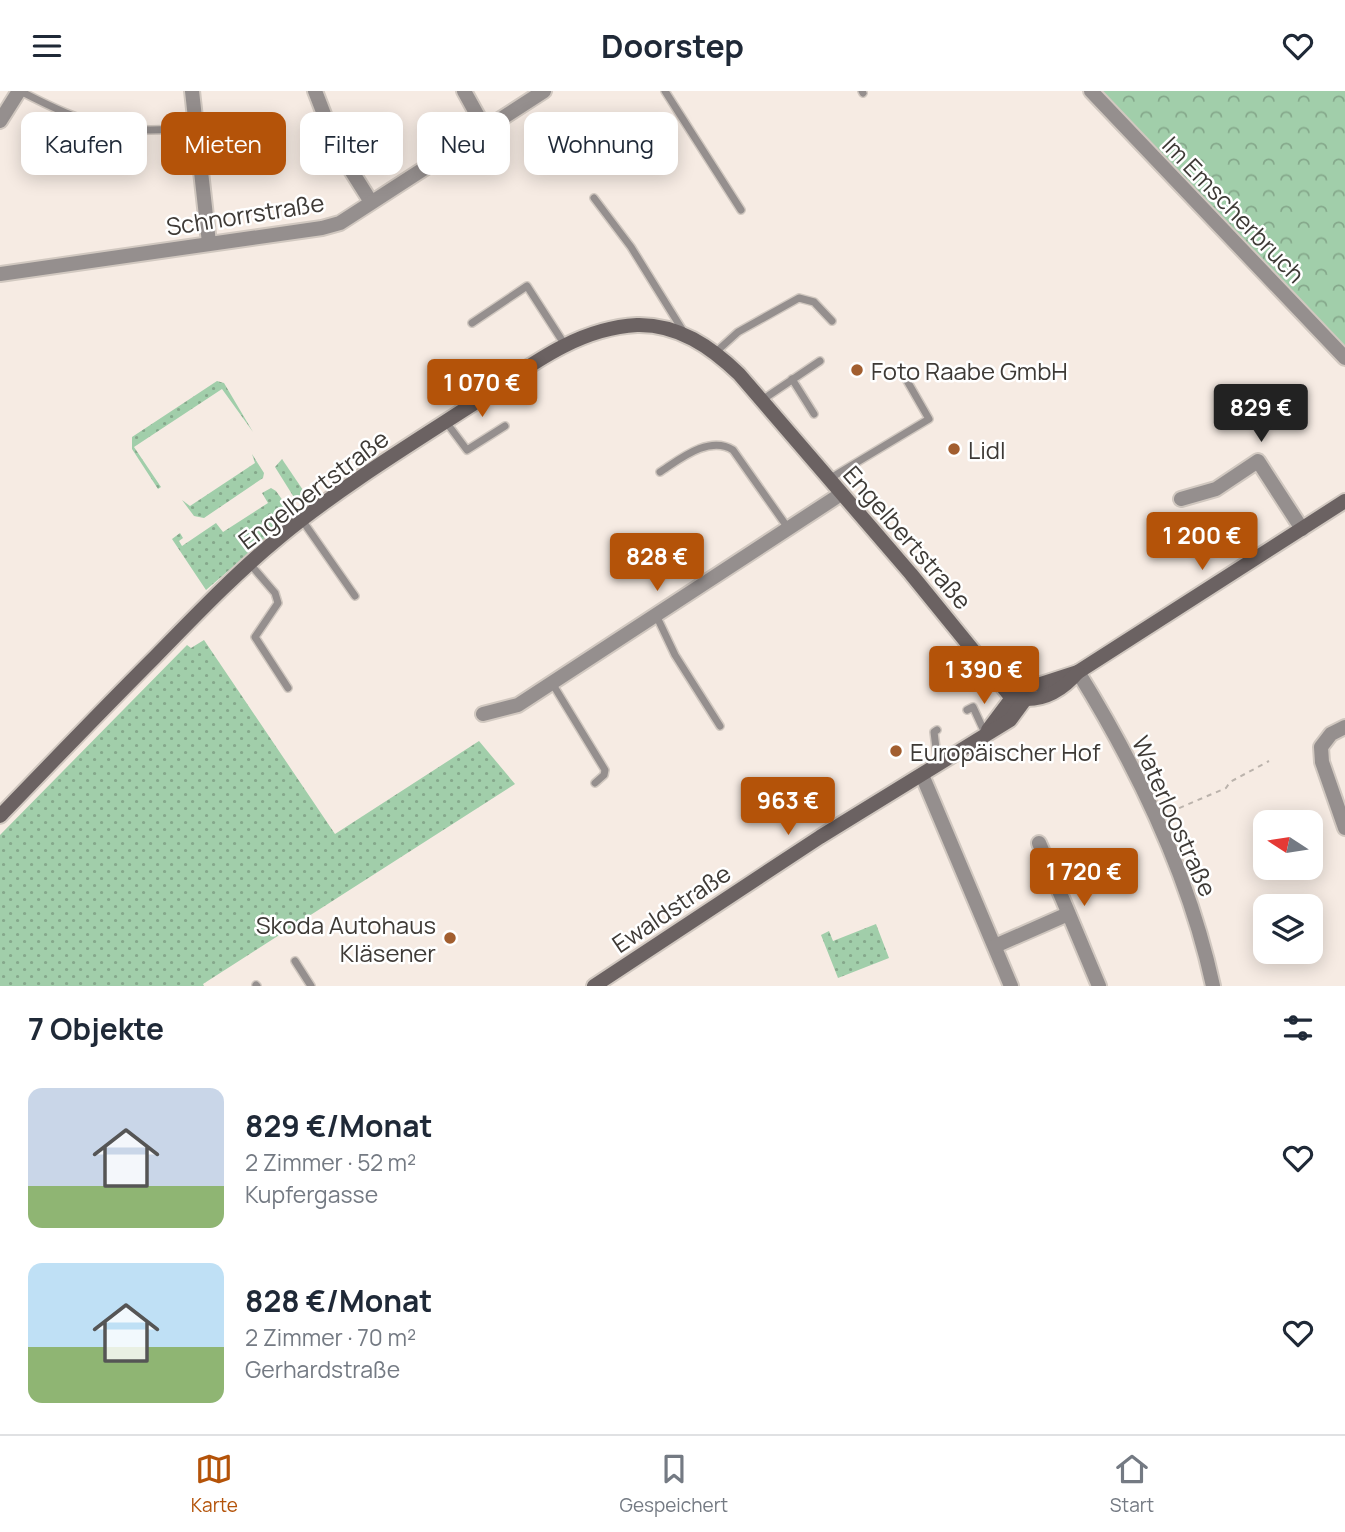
<!DOCTYPE html>
<html lang="de">
<head>
<meta charset="utf-8">
<style>
  body { margin:0; font-family:Manrope,sans-serif; background:#f6f6f7; color:#1f2937; height:100vh; display:flex; flex-direction:column; font-size:26px; white-space:nowrap }
  * { box-sizing:border-box; margin:0 }
  p { font-size:23px; color:#747a83 }
  .icon { flex:none; width:38px; height:38px; fill:none; stroke:currentColor; stroke-width:2; stroke-linecap:round; stroke-linejoin:round }
  .map { position:relative; height:895px; overflow:hidden }
  .details { display:flex; flex-direction:column; background:#fff; flex:1 }
  .details>* { flex:none }
  .hud { position:absolute; left:21px; top:21px; width:700px; height:63px; display:flex; gap:14px }
  .needle { width:46px; rotate:282deg }
  .buttons { position:absolute; left:1253px; top:719px; display:grid; gap:14px }
  .buttons a { display:grid; place-items:center; width:70px; height:70px; border-radius:14px; background:#fff; box-shadow:0 4px 18px #0003; font-size:35px }
  .price { position:absolute; translate:-50% -60px; padding:0 16px; border-radius:7px; background:#b45309; color:#fff; font-size:23px; line-height:46px; filter:drop-shadow(0 2px 4px #0008) }
  .price::after { content:''; position:absolute; left:50%; top:42px; width:21px; height:16px; margin-left:-10px; background:inherit; clip-path:polygon(0 0,100% 0,50% 100%) }
  .price.selected { background:#222; color:#fff }
  ul { padding:0; list-style:none }
  li { display:flex; align-items:center; gap:21px; height:175px; padding:0 28px }
  li span { display:grid; place-items:center; flex:none; width:196px; height:140px; border-radius:14px; color:#555 }
  li>.icon { margin-inline-start:auto }
  span .icon { width:84px; height:84px; fill:#fffc; stroke-width:1 }
  li b { font-size:30px }
  h2 { display:flex; justify-content:space-between; align-items:center; height:84px; padding:0 28px; font-size:30px }
  .chip { padding:0 24px; border-radius:14px; background:#fff; box-shadow:0 4px 18px #0003; font-size:24px; line-height:63px }
  .chip.selected { background:#b45309; color:#fff }
  header { display:flex; justify-content:space-between; align-items:center; height:91px; padding:0 28px; background:#fff; font-size:32px; font-weight:700 }
  .menu { display:flex; justify-content:space-around; align-items:center; height:98px; border-top:2px solid #e0e1e3; background:#fff; font-size:19px; color:#747a83 }
  .menu a { display:grid; justify-items:center; gap:4px }
  .menu .selected { color:#b45309 }
  .map>svg:first-child { display:block }
  .grass { fill:url(#grass-dots) }
  .forest { fill:url(#forest-crowns) }
  .lines { fill:none; stroke-linecap:round; stroke-linejoin:round }
  .lane-casing { stroke:#d1c8c0; stroke-width:10 }
  .street-casing { stroke:#d1c8c0; stroke-width:18 }
  .secondary-casing { stroke:#d1c8c0; stroke-width:18 }
  .path { stroke:#bbb3ac; stroke-width:2; stroke-dasharray:5 5; stroke-linecap:butt }
  .lane { stroke:#958f8e; stroke-width:7 }
  .street { stroke:#958f8e; stroke-width:14 }
  .secondary { stroke:#6b6262; stroke-width:14 }
  .poi-dot { fill:#a25e2f; stroke:#fff; stroke-width:2.5 }
  .labels { text-anchor:middle; dominant-baseline:central; stroke-width:5; stroke-linejoin:round; paint-order:stroke }
  .street-label { font-size:24px; fill:#3e3a36; stroke:#fff }
  .poi-label { font-size:24px; fill:#3e3a36; stroke:#fff; text-anchor:start }
</style>
</head>
<body>
<header><svg class="icon" aria-label="menu" viewBox="0 0 24 24"><path d="M4 6h16M4 12h16M4 18h16"/></svg>Doorstep<svg class="icon" aria-label="heart" viewBox="0 0 24 24"><path d="M12 20l-8-8c-3-5 5-10 8-4 3-6 11-1 8 4z"/></svg></header>
<div class="map">
<svg width="1345" height="895" viewBox="0 0 1345 895">
  <defs>
    <pattern id="grass-dots" width="8" height="8" patternUnits="userSpaceOnUse" patternTransform="scale(1.75)"><rect width="8" height="8" fill="#a1ceaa"/><path d="M2 2h.1M6 6h.1" fill="none" stroke="#85a88b" stroke-width="1.8" stroke-linecap="round"/></pattern>
    <pattern id="forest-crowns" width="20" height="18" patternUnits="userSpaceOnUse" patternTransform="scale(1.75)"><rect width="20" height="18" fill="#a1ceaa"/><path d="M2 6a3 3 0 1 1 6 0M12 15a3 3 0 1 1 6 0" fill="none" stroke="#85a88b"/></pattern>
  </defs>
  <rect width="100%" height="100%" fill="#f6ebe3"/>
  <!-- grass -->
  <g class="grass">
    <polygon points="217,290 224,292 253,341 222,298 134,356 161,396 158,398 132,358 132,346"/>
    <polygon points="252,363 264,382 263,387 204,427 194,425 182,409 190,415 255,372"/>
    <polygon points="282,368 305,402 295,408 275,376"/>
    <polygon points="271,397 276,400 293,424 206,499 172,448 180,442 183,447 179,450 182,455 216,432 223,441 268,412 262,402"/>
    <polygon points="204,549 335,743 479,650 515,693 203,893 204,895 0,895 0,744 187,554 191,557"/>
    <polygon points="876,833 889,867 838,887 821,844 829,840 833,850"/>
  </g>
  <!-- forest -->
  <polygon class="forest" points="1102,0 1345,0 1345,256"/>
  <g class="lines">
    <!-- lane casing -->
    <g class="lane-casing">
      <g id="lane">
        <path d="M20 0C88 35 119 45 196 36"/>
        <polyline points="665,0 741,119"/>
        <polyline points="862,0 863,2"/>
        <polyline points="594,107 631,156 685,243"/>
        <polyline points="472,232 527,195 565,254"/>
        <polyline points="716,261 738,241 799,207 814,211 832,230"/>
        <polyline points="792,288 814,323"/>
        <polyline points="762,309 820,270"/>
        <polyline points="446,331 467,359 505,335"/>
        <path d="M660 381C680 368 709 344 733 359L788 437"/>
        <polyline points="829,388 929,328 906,288"/>
        <polyline points="302,429 355,505"/>
        <polyline points="250,473 275,502 278,512 255,546 288,597"/>
        <polyline points="656,524 675,564 720,635"/>
        <polyline points="552,592 605,679 604,684 595,692"/>
        <polyline points="967,619 973,616 985,642"/>
        <polyline points="937,639 934,641 938,673"/>
        <polyline points="295,870 311,895"/>
        <polyline points="256,894 257,895"/>
      </g>
    </g>
    <!-- street casing -->
    <g class="street-casing">
      <g id="street">
        <polyline points="192,0 209,152"/>
        <polyline points="315,0 337,57 371,111"/>
        <polyline points="464,0 485,38"/>
        <polyline points="1091,0 1345,267"/>
        <polyline points="0,30 19,0"/>
        <polyline points="0,183 322,137 340,132 544,0"/>
        <polyline points="1181,408 1216,398 1258,370 1302,438"/>
        <path d="M1078 581C1138 678 1189 783 1213 895"/>
        <polyline points="483,623 518,614 841,403"/>
        <polyline points="1345,636 1331,643 1321,656 1322,671 1345,737"/>
        <polyline points="922,684 1011,895"/>
        <polyline points="1039,752 1099,895"/>
        <polyline points="995,855 1068,823"/>
      </g>
    </g>
    <!-- secondary casing -->
    <g class="secondary-casing">
      <g id="secondary">
        <polyline points="984,566 1021,595"/>
        <polyline points="988,639 1021,595 1041,593 1078,581 1345,410"/>
        <path d="M0 725C52 671 103 618 155 566 196 524 236 482 281 445 341 396 408 355 473 313 523 280 574 237 637 234 678 233 711 256 739 283L911 483 1011 606C1039 613 1060 602 1078 581"/>
        <polyline points="594,895 820,746 1010,629 1024,610"/>
      </g>
    </g>
    <!-- path -->
    <g class="path">
      <polyline points="921,476 929,466"/>
      <polyline points="1170,721 1226,697 1230,691 1269,670"/>
    </g>
    <!-- lane -->
    <use href="#lane" class="lane"/>
    <!-- street -->
    <use href="#street" class="street"/>
    <!-- secondary -->
    <use href="#secondary" class="secondary"/>
  </g>
  <!-- markers -->
  <g class="poi-dot">
    <circle cx="857" cy="279" r="7"/>
    <circle cx="954" cy="358" r="7"/>
    <circle cx="896" cy="660" r="7"/>
    <circle cx="450" cy="847" r="7"/>
  </g>
  <g class="labels">
    <!-- street labels -->
    <g class="street-label">
      <text transform="translate(1234 118) rotate(46)">Im Emscherbruch</text>
      <text transform="translate(245 123) rotate(-9)">Schnorrstraße</text>
      <text transform="translate(313 398) rotate(-37)">Engelbertstraße</text>
      <text transform="translate(908 446) rotate(49)">Engelbertstraße</text>
      <text transform="translate(1175 725) rotate(66)">Waterloostraße</text>
      <text transform="translate(671 817) rotate(-34)">Ewaldstraße</text>
    </g>
    <!-- poi labels -->
    <g class="poi-label">
      <text x="871" y="279">Foto Raabe GmbH</text>
      <text x="968" y="358">Lidl</text>
      <text x="910" y="660">Europäischer Hof</text>
      <text x="436" y="833" text-anchor="end">Skoda Autohaus<tspan x="436" dy="28">Kläsener</tspan></text>
    </g>
  </g>
</svg>
<div class="buttons">
<a><svg class="needle" viewBox="-14 -14 28 28"><path d="M0-13l5 13h-10z" fill="#e53935"/><path d="M0 13l5-13h-10z" fill="#747a83"/></svg></a>
<a><svg class="icon" aria-label="layers" viewBox="0 0 24 24"><path d="M12 4l9 5-9 5-9-5zM3 14l9 5 9-5"/></svg></a>
</div>
<b class="price" style="left:482px;top:328px">1 070 €</b>
<b class="price selected" style="left:1261px;top:353px">829 €</b>
<b class="price" style="left:1202px;top:481px">1 200 €</b>
<b class="price" style="left:657px;top:502px">828 €</b>
<b class="price" style="left:984px;top:615px">1 390 €</b>
<b class="price" style="left:788px;top:746px">963 €</b>
<b class="price" style="left:1084px;top:817px">1 720 €</b>
<div class="hud">
<a class="chip">Kaufen</a>
<a class="chip selected">Mieten</a>
<a class="chip">Filter</a>
<a class="chip">Neu</a>
<a class="chip">Wohnung</a>
</div>
</div>
<section class="details">
<h2>7 Objekte<svg class="icon" aria-label="filters" viewBox="0 0 24 24"><path d="M4 7h16M4 17h16"/><circle cx="9" cy="7" r="2"/><circle cx="15" cy="17" r="2"/></svg></h2>
<ul>
<li><span style="background:linear-gradient(#c9d6e8 70%,#8fb573 0)"><svg class="icon" aria-label="home" viewBox="0 0 24 24"><path d="M3 11l9-7 9 7M6 9v11h12V9"/></svg></span><div><b>829 €/Monat</b><p>2 Zimmer · 52 m²</p><p>Kupfergasse</p></div><svg class="icon" aria-label="heart" viewBox="0 0 24 24"><path d="M12 20l-8-8c-3-5 5-10 8-4 3-6 11-1 8 4z"/></svg></li>
<li><span style="background:linear-gradient(#bfe0f5 60%,#8fb573 0)"><svg class="icon" aria-label="home" viewBox="0 0 24 24"><path d="M3 11l9-7 9 7M6 9v11h12V9"/></svg></span><div><b>828 €/Monat</b><p>2 Zimmer · 70 m²</p><p>Gerhardstraße</p></div><svg class="icon" aria-label="heart" viewBox="0 0 24 24"><path d="M12 20l-8-8c-3-5 5-10 8-4 3-6 11-1 8 4z"/></svg></li>
</ul>
</section>
<nav class="menu">
<a class="selected"><svg class="icon" aria-label="map" viewBox="0 0 24 24"><path d="M3 6l6-2 6 2 6-2v14l-6 2-6-2-6 2zM9 4v14M15 6v14"/></svg>Karte</a>
<a><svg class="icon" aria-label="saved" viewBox="0 0 24 24"><path d="M7 4h10v16l-5-4-5 4z"/></svg>Gespeichert</a>
<a><svg class="icon" aria-label="home" viewBox="0 0 24 24"><path d="M3 11l9-7 9 7M6 9v11h12V9"/></svg>Start</a>
</nav>
</body>
</html>
